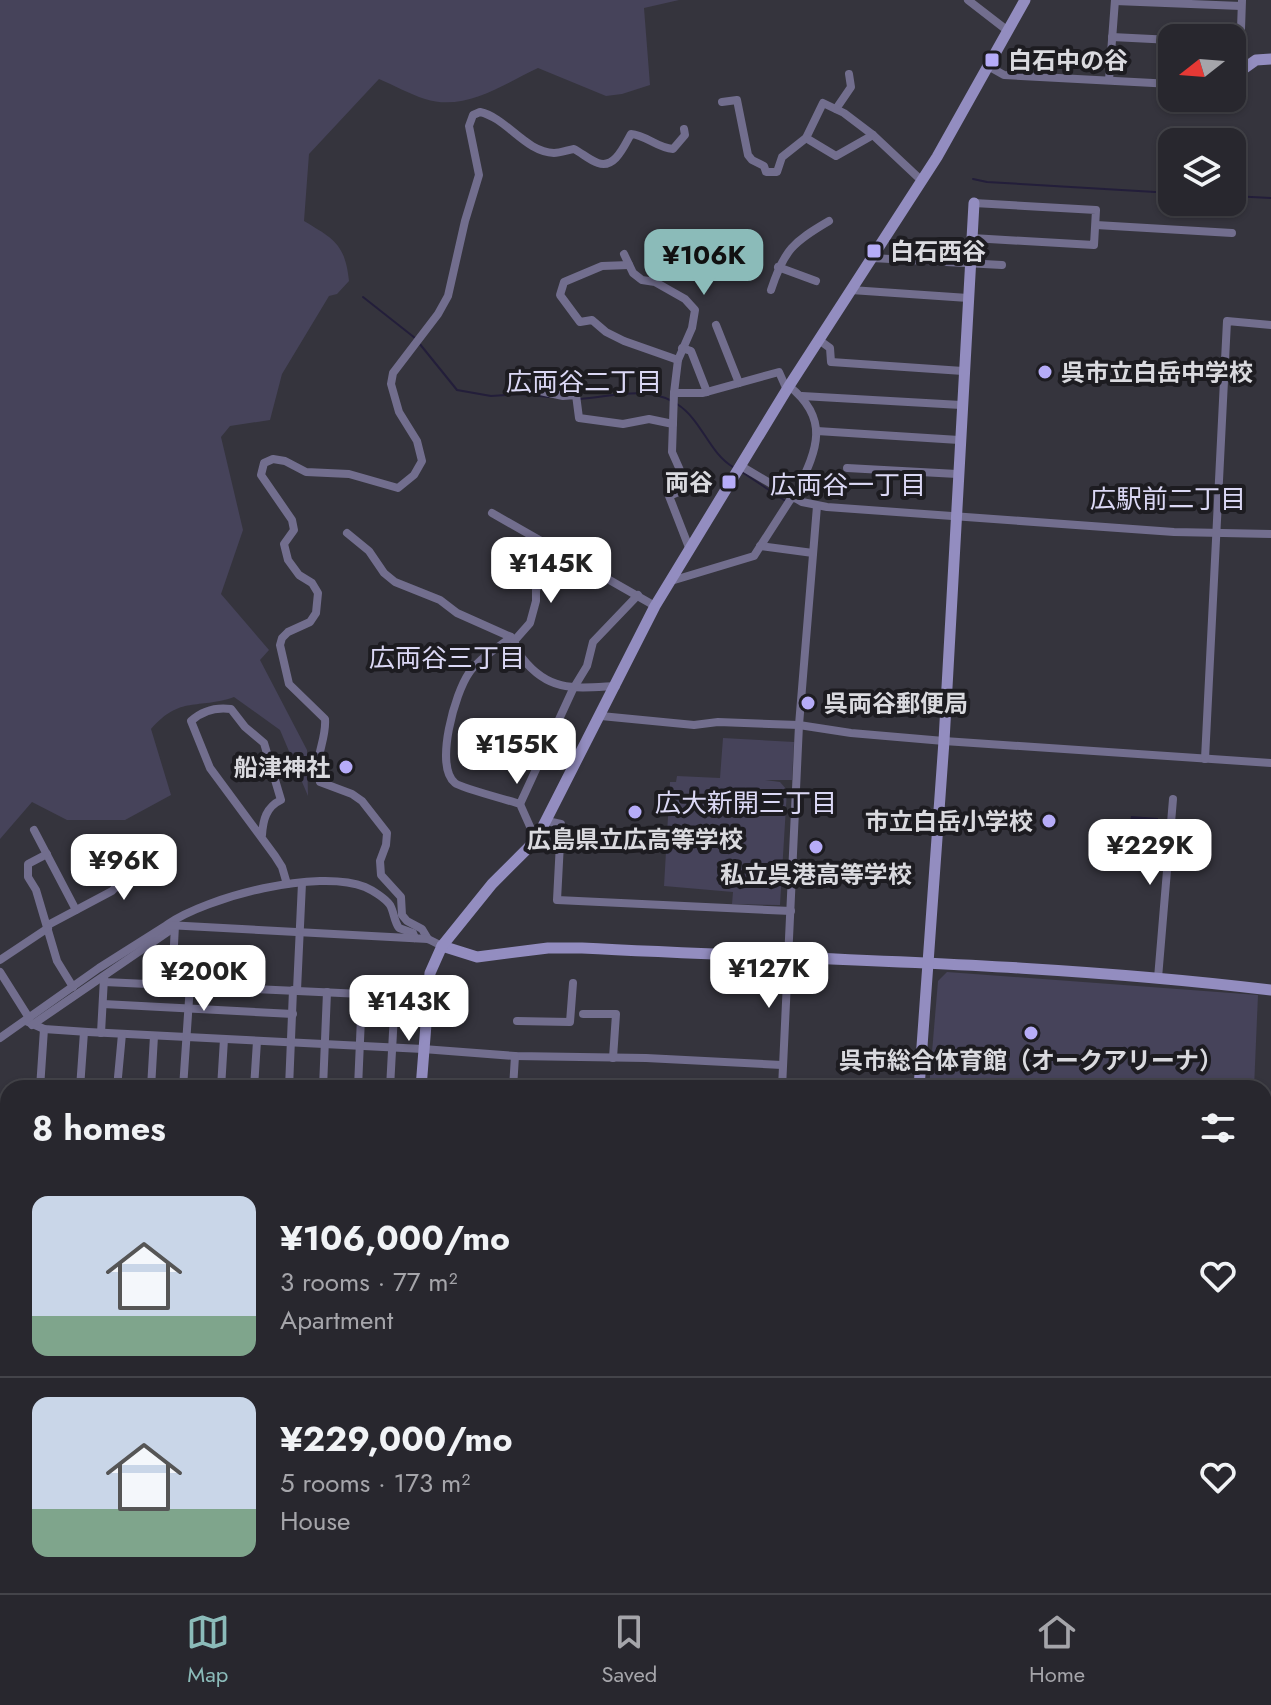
<!DOCTYPE html>
<html lang="en">
<head>
<meta charset="utf-8">
<style>
  body { margin:0; font-family:Jost,"Noto Sans JP",sans-serif; background:#302f36; color:#f1f3f6; height:100vh; display:flex; flex-direction:column; font-size:30px; white-space:nowrap }
  * { box-sizing:border-box; margin:0 }
  p { font-size:26px; color:#a5a5aa }
  .icon { flex:none; width:44px; height:44px; fill:none; stroke:currentColor; stroke-width:2; stroke-linecap:round; stroke-linejoin:round }
  .map { position:relative; flex:1; overflow:hidden }
  .panel { position:absolute; left:0px; top:1080px; width:1272px; height:514px; display:flex; flex-direction:column; background:#28272e; border-radius:24px 24px 0 0; box-shadow:0 2px 6px #0004,0 0 0 2px #44444a }
  .panel>* { flex:none }
  .needle { width:52px; rotate:253deg }
  .tools { position:absolute; left:1158px; top:24px; display:grid; gap:16px }
  .tools a { display:grid; place-items:center; width:88px; height:88px; border-radius:16px; background:#28272e; box-shadow:0 2px 6px #0004,0 0 0 2px #44444a; font-size:40px }
  .price { position:absolute; translate:-50% -68px; padding:0 18px; border-radius:16px; background:#fff; color:#222; font-size:26px; line-height:52px; filter:drop-shadow(0 2px 4px #0008) }
  .price::after { content:''; position:absolute; left:50%; top:48px; width:24px; height:18px; margin-left:-12px; background:inherit; clip-path:polygon(0 0,100% 0,50% 100%) }
  .price.on { background:#8bbbb9; color:#111 }
  ul { padding:0; list-style:none }
  li { display:flex; align-items:center; gap:24px; height:200px; padding:0 32px }
  li+li { border-top:2px solid #44444a }
  li span { display:grid; place-items:center; flex:none; width:224px; height:160px; border-radius:16px; color:#555 }
  li>.icon { margin-inline-start:auto }
  span .icon { width:96px; height:96px; fill:#fffc; stroke-width:1 }
  li b { font-size:34px }
  h2 { display:flex; justify-content:space-between; align-items:center; height:96px; padding:0 32px; font-size:34px }
  .menu { display:flex; justify-content:space-around; align-items:center; height:112px; border-top:2px solid #44444a; background:#28272e; font-size:22px; color:#a5a5aa }
  .menu a { display:grid; justify-items:center; gap:4px }
  .menu .on { color:#8bbbb9 }
  .map>svg:first-child { display:block }
  .green { fill:#46435a }
  .water { fill:#231e3a }
  .lines { fill:none; stroke-linecap:round; stroke-linejoin:round }
  .stream { stroke:#231e3a; stroke-width:2 }
  .river { stroke:#231e3a; stroke-width:14 }
  .street { stroke:#726e8e; stroke-width:8 }
  .secondary { stroke:#938dc0; stroke-width:11 }
  .highway { stroke:#c5bdfc; stroke-width:14 }
  .poi-dot { fill:#b6acf8; stroke:#1d1c21; stroke-width:3 }
  .labels { text-anchor:middle; dominant-baseline:central; stroke-width:8; stroke-linejoin:round; paint-order:stroke }
  .poi-label { font-size:24px; font-weight:bold; fill:#dadadf; stroke:#1d1c21; text-anchor:start }
  .neighbourhood-label { font-size:26px; fill:#dbd8f5; stroke:#1d1c21 }
</style>
</head>
<body>
<div class="map">
<svg width="1271" height="1593" viewBox="0 0 1271 1593">
  <rect width="100%" height="100%" fill="#35343d"/>
  <!-- green -->
  <g class="green">
    <path d="M0 0H679L644 8 650 85 622 94 606 96 538 68C504 84 465 112 425 99 409 94 394 85 379 79L309 154 304 221C334 239 345 244 349 281L337 294 329 296 282 374 270 420 230 426 221 437 243 530 221 594 269 650 260 660 307 750 308 796 280 730 234 697C197 710 181 695 151 729L171 795 125 820H67L32 802 0 839Z"/>
    <polygon points="723,738 794,742 792,780 765,780 780,782 787,790 780,905 732,904 733,892 664,886 670,782 676,782 677,776 720,778"/>
    <polygon points="947,972 1258,995 1254,1088 929,1088 938,981"/>
  </g>
  <!-- water -->
  <polygon class="water" points="1131,816 1158,818 1157,834 1129,832"/>
  <g class="lines">
    <!-- stream -->
    <g class="stream">
      <polyline points="973,179 987,182 1172,193"/>
      <polyline points="1232,196 1271,198"/>
      <polyline points="363,297 415,338"/>
      <polyline points="419,343 457,390 491,396 521,394 549,397"/>
      <path d="M580 399C610 397 643 386 672 401"/>
      <path d="M677 404C702 420 709 453 733 467"/>
      <polyline points="742,472 787,502"/>
    </g>
    <!-- river -->
    <g class="river">
      <polyline points="0,1572 8,1576"/>
      <polyline points="27,1586 41,1593"/>
    </g>
    <!-- street -->
    <g class="street">
      <polyline points="968,0 1008,31"/>
      <polyline points="1242,0 1240,58 1243,68"/>
      <polyline points="1115,1 1241,6"/>
      <polyline points="1112,37 1172,40"/>
      <polyline points="988,66 1004,75 1172,84"/>
      <polyline points="1109,80 1115,0"/>
      <polyline points="722,102 737,100 748,155 752,160 764,166 766,172 777,172 782,157 806,138 823,103 844,113 873,135 922,181"/>
      <polyline points="836,109 851,87 849,74"/>
      <polyline points="806,138 836,156 873,135"/>
      <polyline points="1096,225 1232,233"/>
      <polyline points="972,238 1094,245 1096,210 974,203"/>
      <polyline points="624,254 633,273 642,280 655,282 685,299 695,310 692,328 678,360 674,393 672,452 688,488 669,496 690,550"/>
      <polyline points="872,258 1002,265"/>
      <polyline points="629,265 602,266 564,282 560,295 580,322 592,320 606,332 624,341 678,360"/>
      <polyline points="778,267 816,281"/>
      <path d="M771 290C784 250 793 242 829 221"/>
      <polyline points="851,290 968,298"/>
      <polyline points="716,325 739,383"/>
      <polyline points="819,340 830,348 831,362 963,371"/>
      <polyline points="682,348 691,351 707,392"/>
      <path d="M789 386C834 422 814 454 794 498"/>
      <polyline points="531,389 563,396 576,395 579,418 623,424 649,419 673,424"/>
      <polyline points="674,393 703,393 779,372 787,390"/>
      <polyline points="802,396 961,405"/>
      <polyline points="817,431 959,440"/>
      <polyline points="741,466 802,502 827,507 1174,532 1271,534"/>
      <polyline points="847,468 957,474"/>
      <polyline points="492,513 655,606"/>
      <path d="M347 533 369 551 384 573 395 582 440 600 457 613 511 637C517 643 517 652 523 659 550 693 577 688 616 686"/>
      <polyline points="760,546 813,553"/>
      <polyline points="671,581 754,556 792,497"/>
      <path d="M511 637C497 649 479 658 469 673 455 693 434 766 455 783 461 788 508 800 520 804L536 840"/>
      <polyline points="515,640 530,623 536,601 536,590 556,548"/>
      <polyline points="601,716 694,725 718,722 799,725 851,733 944,741 1271,763"/>
      <polyline points="1205,759 1227,321 1271,325"/>
      <polyline points="520,804 573,689 587,666 593,642 638,595"/>
      <polyline points="547,821 561,824 557,900 791,911"/>
      <polyline points="34,830 76,910"/>
      <path d="M262 835C263 820 266 807 281 800L264 743 245 727 231 709C216 707 202 711 191 721L210 768 275 856 282 867 287 884"/>
      <polyline points="47,854 28,864 28,877 36,890 57,961 73,987"/>
      <path d="M168 924C207 897 318 868 365 887 372 890 385 898 390 905 394 912 394 921 399 928L413 933 415 938"/>
      <polyline points="48,925 112,891 117,886 117,879 94,842"/>
      <path d="M428 939 422 929 407 921 402 915 401 897 381 875 380 861 386 845 387 833 362 801 352 794 320 782C312 761 327 740 325 719L289 684 280 645 282 638 288 632 310 622 316 613 318 593 312 583 299 575 288 560 284 544 294 530 292 520 261 475 264 463 273 459 285 461 306 472 349 474 398 488 414 475 422 461 417 441 399 412 391 384 393 373 438 314 448 296 465 221 479 175 469 126 473 115 480 112C507 118 525 152 554 153 560 153 568 150 574 149 582 153 589 160 598 163 615 169 624 146 631 134 646 135 657 148 673 149L685 135 684 129"/>
      <polyline points="0,960 48,928"/>
      <polyline points="0,972 29,1018"/>
      <polyline points="1158,978 1173,799"/>
      <polyline points="104,982 427,997"/>
      <polyline points="172,984 175,925"/>
      <polyline points="297,990 302,883"/>
      <polyline points="103,1004 293,1014"/>
      <polyline points="583,1014 616,1014 613,1058"/>
      <polyline points="26,1021 44,1029 88,1032 423,1049 515,1056 646,1058 782,1065"/>
      <polyline points="517,1021 570,1022 573,983"/>
      <polyline points="32,1025 175,927"/>
      <polyline points="101,1033 104,978"/>
      <polyline points="0,1038 99,968 167,925 428,939 442,946"/>
      <polyline points="40,1088 44,1029"/>
      <polyline points="80,1088 84,1032"/>
      <polyline points="117,1088 122,1034"/>
      <polyline points="151,1088 154,1036"/>
      <polyline points="183,1088 190,985"/>
      <polyline points="221,1088 224,1039"/>
      <polyline points="254,1088 257,1041"/>
      <polyline points="289,1088 293,990"/>
      <polyline points="323,1088 327,992"/>
      <polyline points="358,1088 362,994"/>
      <polyline points="390,1088 395,995"/>
      <polyline points="513,1088 515,1056"/>
      <polyline points="782,1088 799,725 817,506"/>
      <polyline points="0,1138 8,1139"/>
      <polyline points="0,1249 8,1250"/>
      <polyline points="1264,1314 1271,1315"/>
      <polyline points="0,1443 8,1443"/>
      <polyline points="0,1468 8,1468"/>
      <polyline points="1264,1539 1271,1539"/>
      <polyline points="0,1561 8,1565"/>
      <polyline points="47,1586 58,1593"/>
      <polyline points="837,1586 837,1593"/>
      <polyline points="855,1586 858,1593"/>
      <polyline points="1111,1586 1111,1593"/>
      <polyline points="183,1593 219,1593"/>
      <polyline points="264,1593 264,1586"/>
      <polyline points="620,1593 621,1586"/>
    </g>
    <!-- secondary -->
    <g class="secondary">
      <polyline points="1232,77 1256,60 1271,59"/>
      <path d="M442 946 477 957 548 948H582C812 960 1042 962 1271 990"/>
      <polyline points="421,1088 430,973 442,946 492,884 536,840 655,606 789,386 937,157 1025,0"/>
      <polyline points="919,1088 944,741 974,203"/>
      <polyline points="1264,1441 1271,1438"/>
      <polyline points="0,1498 8,1502"/>
      <polyline points="161,1586 172,1593"/>
      <polyline points="394,1593 396,1586"/>
      <polyline points="752,1593 780,1586"/>
      <polyline points="895,1593 896,1586"/>
      <polyline points="1159,1593 1160,1586"/>
    </g>
    <!-- highway -->
    <g class="highway">
      <polyline points="0,1355 8,1355"/>
      <polyline points="1264,1410 1271,1410"/>
      <polyline points="1264,1420 1271,1421"/>
    </g>
  </g>
  <!-- markers -->
  <g class="poi-dot">
    <rect x="984" y="52" width="16" height="16" rx="4"/>
    <rect x="866" y="243" width="16" height="16" rx="4"/>
    <circle cx="1045" cy="372" r="8"/>
    <rect x="721" y="474" width="16" height="16" rx="4"/>
    <circle cx="808" cy="703" r="8"/>
    <circle cx="346" cy="767" r="8"/>
    <circle cx="635" cy="812" r="8"/>
    <circle cx="1049" cy="821" r="8"/>
    <circle cx="816" cy="847" r="8"/>
    <circle cx="1031" cy="1033" r="8"/>
  </g>
  <g class="labels">
    <!-- poi labels -->
    <g class="poi-label">
      <text x="1008" y="60">白石中の谷</text>
      <text x="890" y="251">白石西谷</text>
      <text x="1061" y="372">呉市立白岳中学校</text>
      <text x="713" y="482" text-anchor="end">両谷</text>
      <text x="824" y="703">呉両谷郵便局</text>
      <text x="330" y="767" text-anchor="end">船津神社</text>
      <text x="1033" y="821" text-anchor="end">市立白岳小学校</text>
      <text x="635" y="839" text-anchor="middle">広島県立広高等学校</text>
      <text x="816" y="874" text-anchor="middle">私立呉港高等学校</text>
      <text x="1031" y="1060" text-anchor="middle">呉市総合体育館（オークアリーナ）</text>
    </g>
    <!-- neighbourhood labels -->
    <g class="neighbourhood-label">
      <text x="584" y="382">広両谷二丁目</text>
      <text x="848" y="485">広両谷一丁目</text>
      <text x="1168" y="499">広駅前二丁目</text>
      <text x="447" y="658">広両谷三丁目</text>
      <text x="746" y="803">広大新開三丁目</text>
    </g>
  </g>
</svg>
<div class="tools">
<a><svg class="needle" viewBox="-14 -14 28 28"><path d="M0-13l5 13h-10z" fill="#e53935"/><path d="M0 13l5-13h-10z" fill="#a5a5aa"/></svg></a>
<a><svg class="icon" aria-label="layers" viewBox="0 0 24 24"><path d="M12 4l9 5-9 5-9-5zM3 14l9 5 9-5"/></svg></a>
</div>
<b class="price on" style="left:704px;top:297px">¥106K</b>
<b class="price" style="left:551px;top:605px">¥145K</b>
<b class="price" style="left:517px;top:786px">¥155K</b>
<b class="price" style="left:1150px;top:887px">¥229K</b>
<b class="price" style="left:124px;top:902px">¥96K</b>
<b class="price" style="left:769px;top:1010px">¥127K</b>
<b class="price" style="left:204px;top:1013px">¥200K</b>
<b class="price" style="left:409px;top:1043px">¥143K</b>
<section class="panel">
<h2>8 homes<svg class="icon" aria-label="filters" viewBox="0 0 24 24"><path d="M4 7h16M4 17h16"/><circle cx="9" cy="7" r="2"/><circle cx="15" cy="17" r="2"/></svg></h2>
<ul>
<li><span style="background:linear-gradient(#c9d6e8 75%,#7fa58c 0)"><svg class="icon" aria-label="home" viewBox="0 0 24 24"><path d="M3 11l9-7 9 7M6 9v11h12V9"/></svg></span><div><b>¥106,000/mo</b><p>3 rooms · 77 m²</p><p>Apartment</p></div><svg class="icon" aria-label="heart" viewBox="0 0 24 24"><path d="M12 20l-8-8c-3-5 5-10 8-4 3-6 11-1 8 4z"/></svg></li>
<li><span style="background:linear-gradient(#c9d6e8 70%,#7fa58c 0)"><svg class="icon" aria-label="home" viewBox="0 0 24 24"><path d="M3 11l9-7 9 7M6 9v11h12V9"/></svg></span><div><b>¥229,000/mo</b><p>5 rooms · 173 m²</p><p>House</p></div><svg class="icon" aria-label="heart" viewBox="0 0 24 24"><path d="M12 20l-8-8c-3-5 5-10 8-4 3-6 11-1 8 4z"/></svg></li>
</ul>
</section>
</div>
<nav class="menu">
<a class="on"><svg class="icon" aria-label="map" viewBox="0 0 24 24"><path d="M3 6l6-2 6 2 6-2v14l-6 2-6-2-6 2zM9 4v14M15 6v14"/></svg>Map</a>
<a><svg class="icon" aria-label="saved" viewBox="0 0 24 24"><path d="M7 4h10v16l-5-4-5 4z"/></svg>Saved</a>
<a><svg class="icon" aria-label="home" viewBox="0 0 24 24"><path d="M3 11l9-7 9 7M6 9v11h12V9"/></svg>Home</a>
</nav>
</body>
</html>
